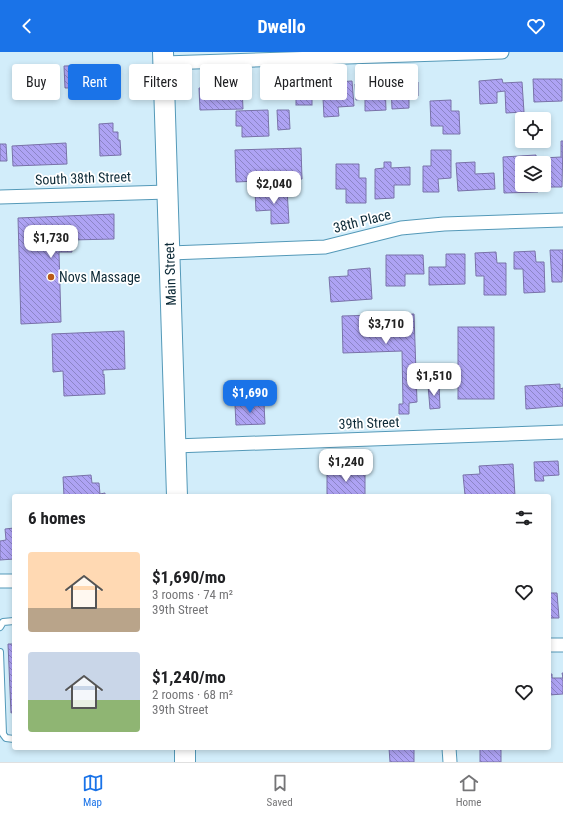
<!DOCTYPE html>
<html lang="en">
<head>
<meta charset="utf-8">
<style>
  body { margin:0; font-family:"Roboto Condensed",sans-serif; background:#f6f6f6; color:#202124; height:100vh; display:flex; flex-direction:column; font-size:15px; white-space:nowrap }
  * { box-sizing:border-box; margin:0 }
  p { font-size:13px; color:#757577 }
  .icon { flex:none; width:22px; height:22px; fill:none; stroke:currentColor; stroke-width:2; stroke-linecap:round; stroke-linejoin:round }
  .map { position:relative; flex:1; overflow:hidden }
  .panel { position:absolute; left:12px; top:442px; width:539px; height:256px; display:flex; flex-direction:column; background:#fff; border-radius:4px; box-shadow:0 2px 6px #0003 }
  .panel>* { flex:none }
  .guide { position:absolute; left:12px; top:12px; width:539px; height:36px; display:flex; gap:8px }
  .tools { position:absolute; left:515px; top:60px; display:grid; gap:8px }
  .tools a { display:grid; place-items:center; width:36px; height:36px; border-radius:4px; background:#fff; box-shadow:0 2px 6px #0003; font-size:20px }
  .price { position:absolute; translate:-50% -34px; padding:0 9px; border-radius:8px; background:#fff; color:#222; font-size:13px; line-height:26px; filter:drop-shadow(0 1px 2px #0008) }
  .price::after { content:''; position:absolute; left:50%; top:24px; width:12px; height:9px; margin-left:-6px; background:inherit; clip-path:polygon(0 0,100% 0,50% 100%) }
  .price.on { background:#1a73e8; color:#fff }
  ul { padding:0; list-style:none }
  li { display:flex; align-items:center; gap:12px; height:100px; padding:0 16px }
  li span { display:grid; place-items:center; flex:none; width:112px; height:80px; border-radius:4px; color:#555 }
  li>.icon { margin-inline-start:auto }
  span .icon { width:48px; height:48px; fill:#fffc; stroke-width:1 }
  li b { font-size:17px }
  h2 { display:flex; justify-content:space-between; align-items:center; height:48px; padding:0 16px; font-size:17px }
  .chip { padding:0 14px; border-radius:4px; background:#fff; box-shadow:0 2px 6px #0003; font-size:14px; line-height:36px }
  .chip.on { background:#1a73e8; color:#fff }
  header { display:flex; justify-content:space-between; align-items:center; height:52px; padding:0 16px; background:#1a73e8; color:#fff; font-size:18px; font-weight:700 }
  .dock { display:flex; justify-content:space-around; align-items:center; height:56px; border-top:1px solid #e0e0e0; background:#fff; font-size:11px; color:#757577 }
  .dock a { display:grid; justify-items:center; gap:2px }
  .dock .on { color:#1a73e8 }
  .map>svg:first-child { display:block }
  .building { fill:url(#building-back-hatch); stroke:#7972a9 }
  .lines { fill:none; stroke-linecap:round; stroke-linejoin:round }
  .lane-casing { stroke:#5499b8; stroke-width:8 }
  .street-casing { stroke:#5499b8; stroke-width:15 }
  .primary-casing { stroke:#5499b8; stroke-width:22 }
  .lane { stroke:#fff; stroke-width:6 }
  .street { stroke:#fff; stroke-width:13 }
  .primary { stroke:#fff; stroke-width:20 }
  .poi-dot { fill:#ba5a16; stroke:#fff; stroke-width:1.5 }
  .labels { text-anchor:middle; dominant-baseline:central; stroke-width:3.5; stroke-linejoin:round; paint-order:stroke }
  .street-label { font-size:14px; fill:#0d2a37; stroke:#fff }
  .poi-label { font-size:14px; fill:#0d2a37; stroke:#fff; text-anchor:start }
</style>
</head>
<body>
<header><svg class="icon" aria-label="back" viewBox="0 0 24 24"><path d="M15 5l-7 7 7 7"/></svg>Dwello<svg class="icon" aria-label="heart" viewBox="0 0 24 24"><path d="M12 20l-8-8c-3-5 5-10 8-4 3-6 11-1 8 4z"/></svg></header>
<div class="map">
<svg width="563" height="710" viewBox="0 0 563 710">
  <defs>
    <pattern id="building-back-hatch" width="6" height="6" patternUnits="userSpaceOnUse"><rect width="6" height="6" fill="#aea3f4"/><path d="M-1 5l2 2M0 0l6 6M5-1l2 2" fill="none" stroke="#8c85c6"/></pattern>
  </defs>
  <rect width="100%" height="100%" fill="#d2edfa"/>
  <!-- building -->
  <g class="building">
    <polygon points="116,13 116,35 65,36 64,14"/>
    <polygon points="502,27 503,31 522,30 524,60 506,61 505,39 497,40 497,51 480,52 479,29"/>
    <polygon points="533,27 562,27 562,49 534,50"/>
    <polygon points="352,29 354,54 338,55 339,64 324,65 323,46 337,45 336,30"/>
    <polygon points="385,30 386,58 365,59 365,47 356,48 355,32"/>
    <polygon points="418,30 418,44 409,45 409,56 392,57 391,32"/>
    <polygon points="242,34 243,57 200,58 199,36"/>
    <rect x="296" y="34" width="16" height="19"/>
    <polygon points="451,48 451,59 459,59 460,82 443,82 443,74 431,74 430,49"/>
    <polygon points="268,58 269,84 242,85 242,74 236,74 236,59"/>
    <polygon points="277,58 289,58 290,77 278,78"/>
    <polygon points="113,71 113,80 118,80 118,88 120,88 121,103 100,104 99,72"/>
    <polygon points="561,89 563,89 562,135 543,135 544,111 543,111 543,106 561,105"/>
    <polygon points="66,91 67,112 13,114 12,94"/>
    <polygon points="0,92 6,92 7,109 0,109"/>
    <polygon points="301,96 302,127 236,130 235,98"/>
    <polygon points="431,98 451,98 451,126 438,127 439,140 423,140 423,114 431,114"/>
    <polygon points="536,103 537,111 522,111 522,133 538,133 538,140 504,141 503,105"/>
    <polygon points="384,110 391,110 391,116 410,115 410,133 394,133 394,146 375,147 375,117 384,116"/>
    <polygon points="475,110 475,122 494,121 495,137 458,139 456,111"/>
    <polygon points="336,112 359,112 359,126 366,126 366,151 346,151 346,137 336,137"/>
    <polygon points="287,137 289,171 271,172 271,158 256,159 255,139"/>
    <polygon points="114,162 114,187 71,188 72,200 59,200 61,270 21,272 18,166"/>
    <polygon points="550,198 563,198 562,230 552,230"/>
    <polygon points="535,199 536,210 544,210 545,240 524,241 523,217 514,217 514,200"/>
    <polygon points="496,200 497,211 506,211 506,243 484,243 484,224 476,224 475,201"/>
    <polygon points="446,202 465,202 465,232 429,233 429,215 446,215"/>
    <polygon points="386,203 423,203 424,222 405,222 405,234 386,234"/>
    <polygon points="370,216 372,247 331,250 329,225 348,224 348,218"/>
    <polygon points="414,262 417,350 409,351 409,362 399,362 399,352 403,352 402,299 343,301 342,264"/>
    <rect x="458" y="275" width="36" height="72"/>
    <polygon points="124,279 125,317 103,318 103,323 104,322 105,342 64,344 63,319 53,320 52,282"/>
    <polygon points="560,332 560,337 563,336 563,354 526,357 525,334"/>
    <polygon points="428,333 439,333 440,356 430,357"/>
    <polygon points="264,352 265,372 236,373 235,353"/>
    <polygon points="558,409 559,423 543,424 544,429 535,429 534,410"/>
    <polygon points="513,412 515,444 458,444 465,443 463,423 480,422 479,414"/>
    <polygon points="365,417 365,444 327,444 327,418"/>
    <polygon points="91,423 92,431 99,431 100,442 105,441 105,444 64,444 63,425"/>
    <polygon points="14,476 14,507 0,508 0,489 6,488 5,477"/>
    <polygon points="549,541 557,541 559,566 549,566"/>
    <polygon points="8,592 14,592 14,660 11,661"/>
    <polygon points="562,621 563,621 563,642 549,643 549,622 552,622 552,626 563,626"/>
    <polygon points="389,696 414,696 414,710 390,710"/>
    <rect x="480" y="696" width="21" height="14"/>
  </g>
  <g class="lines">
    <!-- lane casing -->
    <g class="lane-casing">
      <g id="lane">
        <polyline points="0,575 3,570 14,569"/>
        <polyline points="0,600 3,682 6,686 14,687"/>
      </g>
    </g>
    <!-- street casing -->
    <g class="street-casing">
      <g id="street">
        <polyline points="164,11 502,0"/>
        <polyline points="0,145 168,140"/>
        <polyline points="170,201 325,195 401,176 444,172 563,168"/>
        <polyline points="175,394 563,380"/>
        <polyline points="0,529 14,529"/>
        <polyline points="549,593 563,593"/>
        <polyline points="449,696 450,710"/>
      </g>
    </g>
    <!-- primary casing -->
    <g class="primary-casing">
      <g id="primary">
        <polyline points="163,0 177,444"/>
        <polyline points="185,696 185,710"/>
      </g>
    </g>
    <!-- lane -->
    <use href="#lane" class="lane"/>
    <!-- street -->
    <use href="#street" class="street"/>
    <!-- primary -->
    <use href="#primary" class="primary"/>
  </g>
  <!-- markers -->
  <circle class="poi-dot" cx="51" cy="225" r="4"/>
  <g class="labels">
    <!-- street labels -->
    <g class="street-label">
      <text transform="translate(83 126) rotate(-2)">South 38th Street</text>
      <text transform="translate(362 169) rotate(-14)">38th Place</text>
      <text transform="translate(170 222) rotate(-92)">Main Street</text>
      <text transform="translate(369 371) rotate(-2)">39th Street</text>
    </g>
    <!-- poi labels -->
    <g class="poi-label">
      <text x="59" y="225">Novs Massage</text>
    </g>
  </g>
</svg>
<div class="tools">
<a><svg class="icon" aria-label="locate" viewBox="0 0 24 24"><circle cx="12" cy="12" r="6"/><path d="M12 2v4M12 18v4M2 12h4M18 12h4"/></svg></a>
<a><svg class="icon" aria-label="layers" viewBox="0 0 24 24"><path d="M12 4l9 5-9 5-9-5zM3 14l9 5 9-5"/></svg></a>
</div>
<b class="price" style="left:274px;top:153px">$2,040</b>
<b class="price" style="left:51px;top:207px">$1,730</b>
<b class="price" style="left:386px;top:293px">$3,710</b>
<b class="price" style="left:434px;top:345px">$1,510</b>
<b class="price on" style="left:250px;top:362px">$1,690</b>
<b class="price" style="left:346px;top:431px">$1,240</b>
<div class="guide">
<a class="chip">Buy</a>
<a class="chip on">Rent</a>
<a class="chip">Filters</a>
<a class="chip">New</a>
<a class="chip">Apartment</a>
<a class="chip">House</a>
</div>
<section class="panel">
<h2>6 homes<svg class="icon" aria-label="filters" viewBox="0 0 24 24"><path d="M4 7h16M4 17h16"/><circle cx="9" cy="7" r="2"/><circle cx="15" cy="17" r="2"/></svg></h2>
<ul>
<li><span style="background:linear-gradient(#ffd9b3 70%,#b9a48a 0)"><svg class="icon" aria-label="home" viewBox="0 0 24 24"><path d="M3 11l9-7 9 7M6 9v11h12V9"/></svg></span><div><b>$1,690/mo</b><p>3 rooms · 74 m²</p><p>39th Street</p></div><svg class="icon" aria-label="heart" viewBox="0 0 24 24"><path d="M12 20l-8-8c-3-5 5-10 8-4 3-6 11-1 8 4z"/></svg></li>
<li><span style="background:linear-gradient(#c9d6e8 60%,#8fb573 0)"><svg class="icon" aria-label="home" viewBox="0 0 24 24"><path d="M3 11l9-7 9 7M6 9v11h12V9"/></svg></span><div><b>$1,240/mo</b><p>2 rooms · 68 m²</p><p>39th Street</p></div><svg class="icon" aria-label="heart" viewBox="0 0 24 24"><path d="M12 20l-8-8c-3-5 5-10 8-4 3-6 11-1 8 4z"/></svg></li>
</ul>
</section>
</div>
<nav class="dock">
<a class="on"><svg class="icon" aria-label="map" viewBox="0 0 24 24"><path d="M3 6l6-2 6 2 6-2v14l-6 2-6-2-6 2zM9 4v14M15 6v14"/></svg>Map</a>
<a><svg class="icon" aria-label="saved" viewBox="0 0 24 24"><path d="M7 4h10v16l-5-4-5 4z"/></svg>Saved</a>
<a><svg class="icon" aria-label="home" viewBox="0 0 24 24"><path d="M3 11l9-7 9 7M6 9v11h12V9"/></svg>Home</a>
</nav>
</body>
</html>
